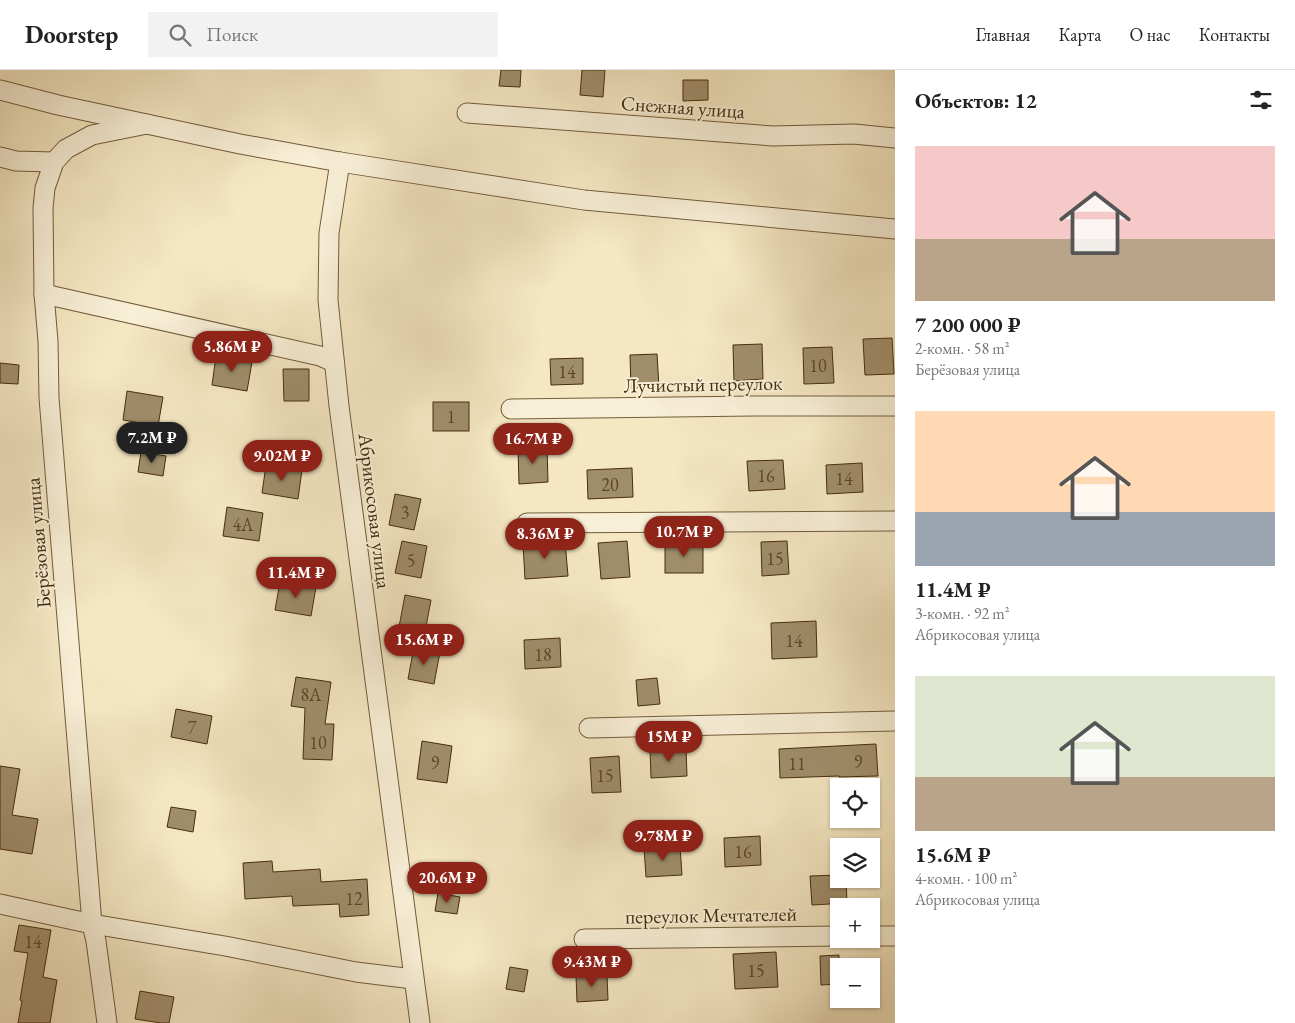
<!DOCTYPE html>
<html lang="ru">
<head>
<meta charset="utf-8">
<style>
  body { margin:0; font-family:"EB Garamond",serif; background:#f2f2f2; color:#222; height:100vh; display:flex; flex-direction:column; font-size:19px; white-space:nowrap }
  * { box-sizing:border-box; margin:0 }
  p { font-size:16px; color:#767676 }
  .icon { flex:none; width:28px; height:28px; fill:none; stroke:currentColor; stroke-width:2; stroke-linecap:round; stroke-linejoin:round }
  .map { position:relative; flex:1; overflow:hidden }
  .drawer { display:flex; flex-direction:column; background:#fff; width:400px }
  .drawer>* { flex:none }
  .tools { position:absolute; left:830px; top:708px; display:grid; gap:10px }
  .tools a { display:grid; place-items:center; width:50px; height:50px; border-radius:0px; background:#fff; box-shadow:0 1px 4px #0004; font-size:25px }
  .price { position:absolute; translate:-50% -42px; padding:0 11px; border-radius:18px; background:#8f2418; color:#fff; font-size:16px; line-height:32px; filter:drop-shadow(0 1px 2px #0008) }
  .price::after { content:''; position:absolute; left:50%; top:30px; width:15px; height:11px; margin-left:-8px; background:inherit; clip-path:polygon(0 0,100% 0,50% 100%) }
  .price.on { background:#222; color:#fff }
  ul { padding:0; list-style:none }
  li { display:grid; align-content:center; gap:10px; height:265px; padding:0 20px }
  li span { display:grid; place-items:center; height:155px; border-radius:0px; color:#555 }
  li>.icon { margin-inline-start:auto }
  span .icon { width:90px; height:90px; fill:#fffc; stroke-width:1 }
  li b { font-size:21px }
  h2 { display:flex; justify-content:space-between; align-items:center; height:60px; padding:0 20px; font-size:21px }
  header { display:flex; align-items:center; gap:30px; box-sizing:border-box; height:70px; padding:0 25px; background:#fff; border-bottom:1px solid #e0e0e0 }
  header strong { font-size:24px }
  nav { display:flex; gap:28px; margin-inline-start:auto; font-size:18px }
  .search { width:350px; height:45px; background:#f2f2f2; display:flex; align-items:center; gap:12px; box-sizing:border-box; padding:0 18px; border-radius:0px; color:#767676; font-size:19px }
  main { display:flex; flex:1; min-height:0 }
  .map>svg:first-child { display:block }
  .building { fill:#a08e6b; stroke:#462d0c }
  .lines { fill:none; stroke-linecap:round; stroke-linejoin:round }
  .minor-casing { stroke:#725c3a; stroke-width:21 }
  .minor { stroke:#f8efd7; stroke-width:19 }
  .labels { text-anchor:middle; dominant-baseline:central; stroke-width:4; stroke-linejoin:round; paint-order:stroke }
  .number-label { font-size:18px; fill:#5c4524 }
  .street-label { font-size:20px; fill:#462d0c; stroke:#f8efd7 }
</style>
</head>
<body>
<header>
<strong>Doorstep</strong>
<div class="search"><svg class="icon" aria-label="search" viewBox="0 0 24 24"><circle cx="10" cy="10" r="6"/><path d="M15 15l6 6"/></svg>Поиск</div>
<nav><a>Главная</a><a>Карта</a><a>О нас</a><a>Контакты</a></nav>
</header>
<main>
<div class="map">
<svg width="895" height="953" viewBox="0 0 895 953">
  <rect width="100%" height="100%" fill="#f4e7c2"/>
  <filter id="stains"><feTurbulence type="fractalNoise" baseFrequency=".004" numOctaves="4"/><feColorMatrix values="0 0 0 0 .2 0 0 0 0 .09 0 0 0 0 .02 0 0 0 .5 -.17"/></filter>
  <radialGradient id="worn" r=".72"><stop offset=".6" stop-color="#630" stop-opacity="0"/><stop offset="1" stop-color="#630" stop-opacity=".3"/></radialGradient>
  <!-- building -->
  <g class="building">
    <polygon points="501,0 521,0 520,17 499,16"/>
    <polygon points="582,0 605,0 603,27 580,25"/>
    <polygon points="683,10 708,10 708,30 683,31"/>
    <polygon points="892,268 894,304 865,305 863,269"/>
    <polygon points="762,274 763,309 734,311 733,275"/>
    <polygon points="832,277 834,313 804,314 803,278"/>
    <polygon points="657,284 659,317 631,318 630,285"/>
    <polygon points="216,286 252,292 247,321 212,315"/>
    <polygon points="583,288 583,314 551,315 550,289"/>
    <polygon points="0,293 19,295 18,314 0,313"/>
    <polygon points="283,299 309,299 309,331 284,331"/>
    <polygon points="127,321 163,327 158,356 123,350"/>
    <rect x="433" y="332" width="36" height="29"/>
    <polygon points="547,377 548,412 519,414 518,378"/>
    <polygon points="141,382 166,386 163,406 138,402"/>
    <polygon points="783,390 785,419 749,421 747,391"/>
    <polygon points="862,393 863,422 827,424 826,395"/>
    <polygon points="266,395 302,400 298,429 262,423"/>
    <polygon points="632,398 633,427 588,429 587,400"/>
    <polygon points="395,424 421,429 414,460 389,455"/>
    <polygon points="227,437 263,443 259,471 223,466"/>
    <polygon points="402,471 427,476 421,508 395,503"/>
    <polygon points="565,471 568,506 525,509 523,474"/>
    <polygon points="627,471 630,507 601,509 598,473"/>
    <polygon points="787,471 789,504 762,506 761,472"/>
    <rect x="665" y="472" width="38" height="31"/>
    <polygon points="280,512 316,517 311,546 275,540"/>
    <polygon points="405,525 431,530 425,562 399,557"/>
    <polygon points="816,551 817,587 772,589 771,553"/>
    <polygon points="560,568 561,597 525,599 524,570"/>
    <polygon points="414,577 440,582 434,614 408,609"/>
    <polygon points="296,607 331,612 325,654 334,654 332,690 303,689 305,638 291,636"/>
    <polygon points="657,608 660,634 638,636 636,610"/>
    <polygon points="176,639 212,646 207,674 171,667"/>
    <polygon points="422,671 452,676 447,713 417,709"/>
    <polygon points="876,674 878,706 839,707 839,706 780,708 779,679"/>
    <polygon points="686,677 687,706 651,708 650,679"/>
    <polygon points="619,686 621,722 592,723 590,688"/>
    <polygon points="0,696 20,699 12,745 38,749 32,784 0,779"/>
    <polygon points="171,737 196,741 193,762 167,757"/>
    <polygon points="760,766 761,795 725,797 724,768"/>
    <polygon points="680,776 682,805 646,807 644,778"/>
    <polygon points="272,791 273,802 320,799 321,812 367,809 369,845 340,847 339,834 293,836 292,826 245,829 243,793"/>
    <polygon points="839,805 839,809 846,809 847,833 812,835 810,806"/>
    <polygon points="438,823 460,827 457,844 435,841"/>
    <polygon points="19,855 51,860 43,907 57,910 50,953 18,953 22,931 20,930 28,883 14,881"/>
    <polygon points="776,882 778,917 735,919 733,884"/>
    <polygon points="839,885 839,914 821,915 820,886"/>
    <polygon points="510,897 528,900 524,922 506,919"/>
    <polygon points="607,905 608,930 577,932 576,906"/>
    <polygon points="140,921 174,927 169,953 161,953 135,949"/>
  </g>
  <g class="lines">
    <!-- minor casing -->
    <g class="minor-casing">
      <g id="minor">
        <polyline points="0,20 58,35 240,74 340,92 584,130 895,159"/>
        <polyline points="467,43 773,66 854,64 895,68"/>
        <polyline points="0,87 16,91 54,92"/>
        <polyline points="340,92 329,163 328,230 339,336 420,953"/>
        <polyline points="44,224 320,286 334,292"/>
        <polyline points="511,339 754,336 895,336"/>
        <polyline points="527,453 895,451"/>
        <polyline points="589,658 895,651"/>
        <polyline points="0,834 92,854 225,876 356,902 413,909"/>
        <polyline points="871,866 895,866"/>
        <polyline points="584,869 839,866"/>
        <polyline points="107,953 96,871 92,854 49,328 48,271 44,224 43,138 45,118 54,92 66,79 92,65 147,54"/>
      </g>
    </g>
    <!-- minor -->
    <use href="#minor" class="minor"/>
  </g>
  <g class="labels">
    <!-- number labels -->
    <g class="number-label">
      <text x="818" y="295">10</text>
      <text x="567" y="301">14</text>
      <text x="451" y="346">1</text>
      <text x="766" y="405">16</text>
      <text x="844" y="408">14</text>
      <text x="610" y="414">20</text>
      <text x="405" y="442">3</text>
      <text x="243" y="454">4А</text>
      <text x="775" y="488">15</text>
      <text x="411" y="490">5</text>
      <text x="794" y="570">14</text>
      <text x="543" y="584">18</text>
      <text x="311" y="624">8А</text>
      <text x="192" y="657">7</text>
      <text x="318" y="672">10</text>
      <text x="858" y="691">9</text>
      <text x="435" y="692">9</text>
      <text x="797" y="693">11</text>
      <text x="605" y="705">15</text>
      <text x="743" y="781">16</text>
      <text x="354" y="828">12</text>
      <text x="33" y="871">14</text>
      <text x="756" y="900">15</text>
    </g>
    <!-- street labels -->
    <g class="street-label">
      <text transform="translate(683 37) rotate(4)">Снежная улица</text>
      <text transform="translate(703 314) rotate(-1)">Лучистый переулок</text>
      <text transform="translate(375 441) rotate(83)">Абрикосовая улица</text>
      <text transform="translate(38 473) rotate(-95)">Берёзовая улица</text>
      <text transform="translate(711 845) rotate(-1)">переулок Мечтателей</text>
    </g>
  </g>
  <rect width="100%" height="100%" filter="url(#stains)"/>
  <rect width="100%" height="100%" fill="url(#worn)"/>
</svg>
<div class="tools">
<a><svg class="icon" aria-label="locate" viewBox="0 0 24 24"><circle cx="12" cy="12" r="6"/><path d="M12 2v4M12 18v4M2 12h4M18 12h4"/></svg></a>
<a><svg class="icon" aria-label="layers" viewBox="0 0 24 24"><path d="M12 4l9 5-9 5-9-5zM3 14l9 5 9-5"/></svg></a>
<a>+</a>
<a>−</a>
</div>
<b class="price" style="left:232px;top:303px">5.86M ₽</b>
<b class="price on" style="left:152px;top:394px">7.2M ₽</b>
<b class="price" style="left:533px;top:395px">16.7M ₽</b>
<b class="price" style="left:282px;top:412px">9.02M ₽</b>
<b class="price" style="left:684px;top:488px">10.7M ₽</b>
<b class="price" style="left:545px;top:490px">8.36M ₽</b>
<b class="price" style="left:296px;top:529px">11.4M ₽</b>
<b class="price" style="left:424px;top:596px">15.6M ₽</b>
<b class="price" style="left:669px;top:693px">15M ₽</b>
<b class="price" style="left:663px;top:792px">9.78M ₽</b>
<b class="price" style="left:447px;top:834px">20.6M ₽</b>
<b class="price" style="left:592px;top:918px">9.43M ₽</b>
</div>
<section class="drawer">
<h2>Объектов: 12<svg class="icon" aria-label="filters" viewBox="0 0 24 24"><path d="M4 7h16M4 17h16"/><circle cx="9" cy="7" r="2"/><circle cx="15" cy="17" r="2"/></svg></h2>
<ul>
<li><span style="background:linear-gradient(#f6c9c9 60%,#b9a48a 0)"><svg class="icon" aria-label="home" viewBox="0 0 24 24"><path d="M3 11l9-7 9 7M6 9v11h12V9"/></svg></span><div><b>7 200 000 ₽</b><p>2-комн. · 58 m²</p><p>Берёзовая улица</p></div></li>
<li><span style="background:linear-gradient(#ffd9b3 65%,#9aa5b1 0)"><svg class="icon" aria-label="home" viewBox="0 0 24 24"><path d="M3 11l9-7 9 7M6 9v11h12V9"/></svg></span><div><b>11.4M ₽</b><p>3-комн. · 92 m²</p><p>Абрикосовая улица</p></div></li>
<li><span style="background:linear-gradient(#dfe7d0 65%,#b9a48a 0)"><svg class="icon" aria-label="home" viewBox="0 0 24 24"><path d="M3 11l9-7 9 7M6 9v11h12V9"/></svg></span><div><b>15.6M ₽</b><p>4-комн. · 100 m²</p><p>Абрикосовая улица</p></div></li>
</ul>
</section>
</main>
</body>
</html>
